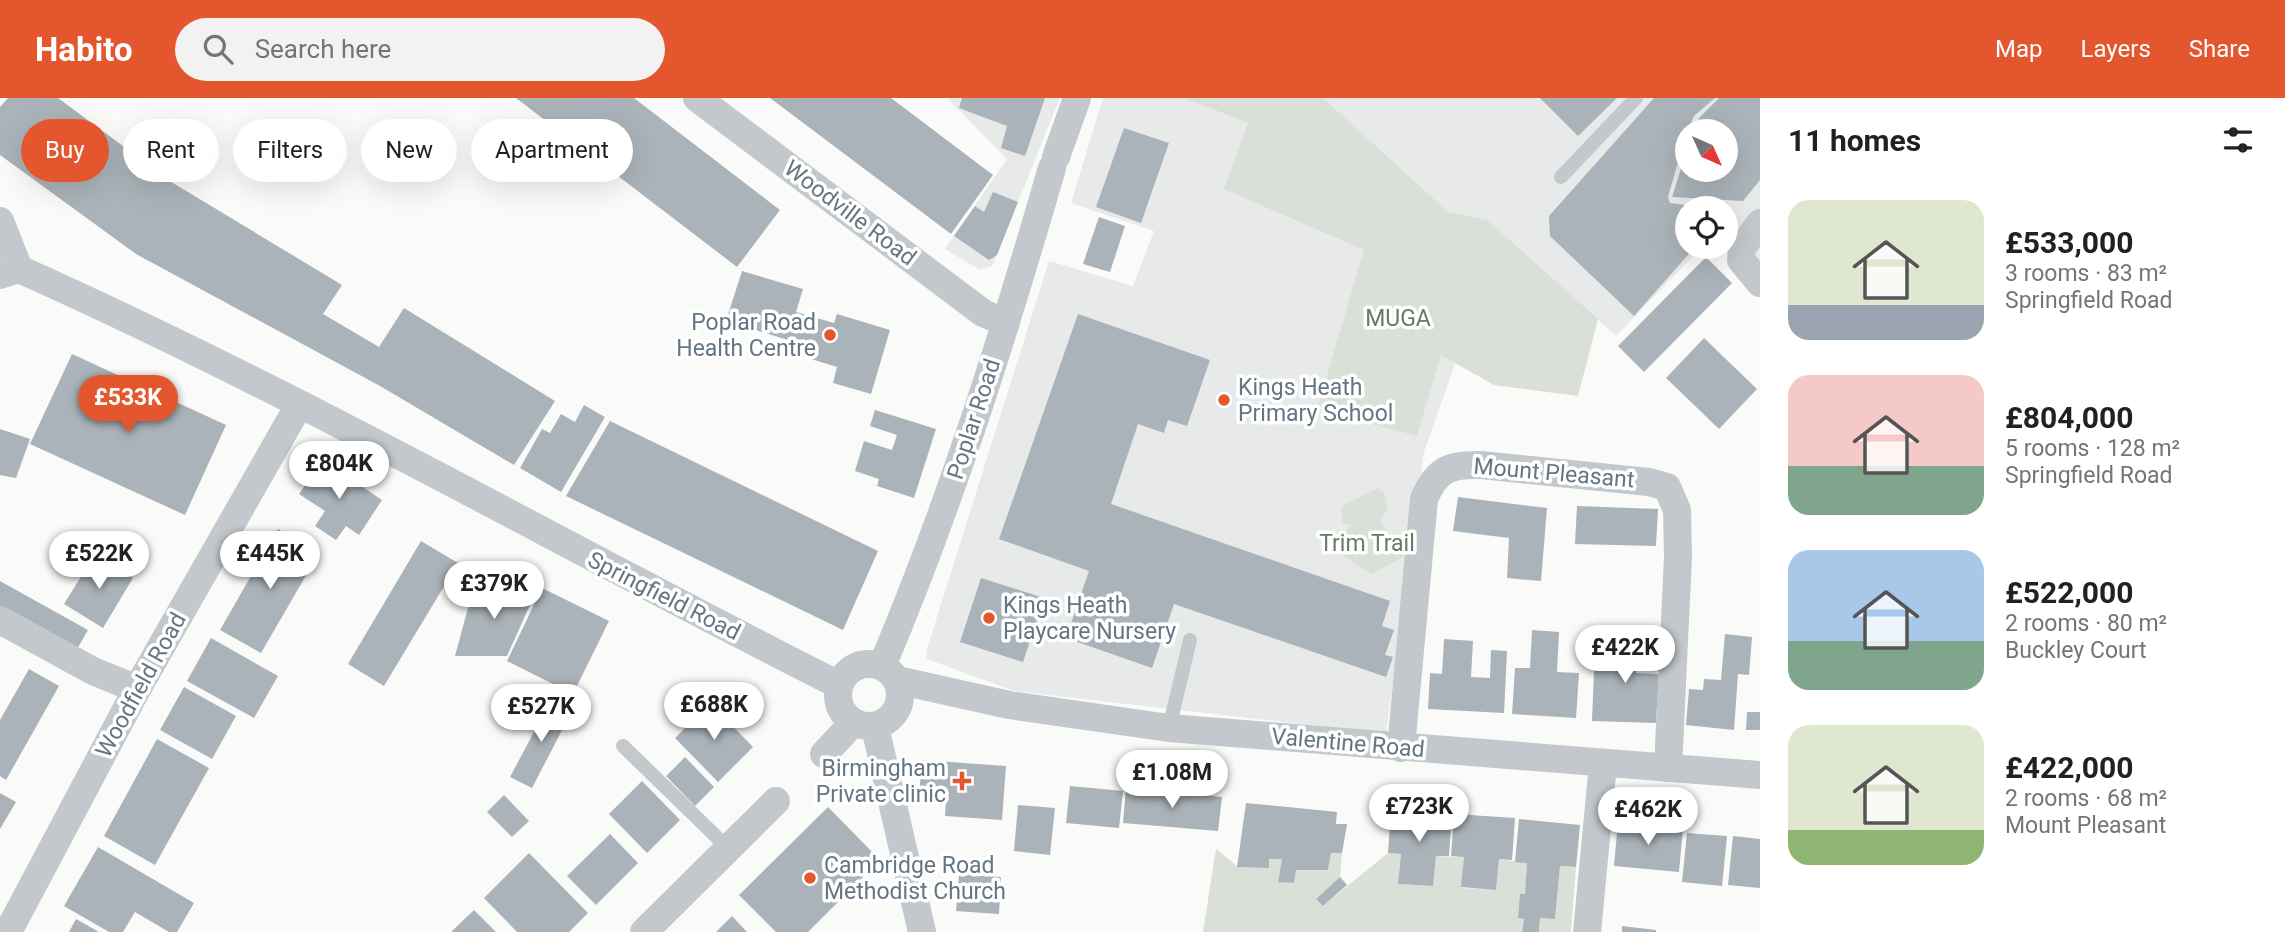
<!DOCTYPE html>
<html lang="en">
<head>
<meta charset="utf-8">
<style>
  :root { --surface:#fff; --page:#f2f2f2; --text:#202124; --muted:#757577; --accent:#e4572e }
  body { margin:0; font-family:Roboto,sans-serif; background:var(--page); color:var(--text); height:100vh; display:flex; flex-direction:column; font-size:26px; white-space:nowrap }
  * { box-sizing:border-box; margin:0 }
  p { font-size:23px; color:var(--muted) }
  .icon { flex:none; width:38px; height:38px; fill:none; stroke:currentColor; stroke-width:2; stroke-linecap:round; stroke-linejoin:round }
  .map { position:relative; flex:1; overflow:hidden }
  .details { display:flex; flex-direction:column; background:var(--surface); width:525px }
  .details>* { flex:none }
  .hud { position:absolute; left:21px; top:21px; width:665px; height:63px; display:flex; gap:14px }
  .needle { width:46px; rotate:135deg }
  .fabs { position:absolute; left:1675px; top:21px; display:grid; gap:14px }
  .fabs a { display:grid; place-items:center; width:63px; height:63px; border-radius:50%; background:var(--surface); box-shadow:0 7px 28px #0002; font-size:35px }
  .price { position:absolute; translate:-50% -60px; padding:0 16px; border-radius:24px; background:#fff; color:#222; font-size:23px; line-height:46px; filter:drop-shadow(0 2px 4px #0008) }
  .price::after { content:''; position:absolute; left:50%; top:42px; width:21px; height:16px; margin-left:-10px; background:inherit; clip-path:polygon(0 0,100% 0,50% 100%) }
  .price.on { background:var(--accent); color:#fff }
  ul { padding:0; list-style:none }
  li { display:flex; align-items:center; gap:21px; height:175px; padding:0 28px }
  li span { display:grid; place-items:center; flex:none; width:196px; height:140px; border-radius:21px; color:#555 }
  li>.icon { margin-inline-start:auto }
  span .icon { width:84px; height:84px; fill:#fffc; stroke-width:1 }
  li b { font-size:30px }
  h2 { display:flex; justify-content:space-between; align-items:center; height:84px; padding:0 28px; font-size:30px }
  .pill { padding:0 24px; border-radius:32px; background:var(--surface); box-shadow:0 7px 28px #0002; font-size:24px; line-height:63px }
  .pill.on { background:var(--accent); color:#fff }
  header { display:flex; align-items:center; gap:42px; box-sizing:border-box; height:98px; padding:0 35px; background:var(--accent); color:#fff }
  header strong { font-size:33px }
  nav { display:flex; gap:38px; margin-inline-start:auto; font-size:24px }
  .search { width:490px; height:63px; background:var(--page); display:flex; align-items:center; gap:18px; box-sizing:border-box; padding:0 24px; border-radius:38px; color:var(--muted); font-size:26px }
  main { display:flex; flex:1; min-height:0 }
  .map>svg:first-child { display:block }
  .built { fill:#e8e9e9; fill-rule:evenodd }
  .green { fill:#dadfd7 }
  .building { fill:#aab3b9 }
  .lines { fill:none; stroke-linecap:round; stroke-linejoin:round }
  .lane { stroke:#c3c8cc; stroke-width:14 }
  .street { stroke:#c3c8cc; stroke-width:28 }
  .poi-dot { fill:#e4572e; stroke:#fff; stroke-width:2.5 }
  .labels { text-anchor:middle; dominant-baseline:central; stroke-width:7; stroke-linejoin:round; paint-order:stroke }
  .street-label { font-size:23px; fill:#657683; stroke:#fff }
  .park-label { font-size:23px; fill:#687a64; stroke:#fff }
  .poi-label { font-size:23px; fill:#657683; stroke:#fff; text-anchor:start }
</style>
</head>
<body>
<header>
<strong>Habito</strong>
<div class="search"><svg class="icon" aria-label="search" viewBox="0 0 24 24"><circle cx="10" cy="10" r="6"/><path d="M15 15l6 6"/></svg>Search here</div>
<nav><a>Map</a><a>Layers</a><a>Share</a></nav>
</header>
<main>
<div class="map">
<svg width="1760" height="834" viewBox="0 0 1760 834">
  <rect width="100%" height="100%" fill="#fafaf8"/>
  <path class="built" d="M947,0h113l-68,168 -12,4 -35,-21 62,-90z
    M1103,0h657v163l-34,-27v-26h-39v39h15l-86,89 -115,-103 -77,219 -38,282 -372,-43 -87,-32 -1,-7 123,-391 84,25 21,-55 -83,-28zM1687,33h39v39h-39z"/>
  <path class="green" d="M1185,0h138l125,114 39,8 111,99 -20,77 -84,-11 -53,-30 -24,81 -100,-27 47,-159 -140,-61 24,-66z
    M1378,390l7,6 3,14 -8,12 23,37 -32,17 -42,-27 23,-22 -9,-1 -2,-13 3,-6z
    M1216,751l22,18 30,1 1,-9h13l-4,22 16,2 2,-13h32l3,-17h11l-2,24 -24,22 7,7 65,-53 13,1 -3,30 35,2 3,-30 28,1 -2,31 34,2 3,-31 28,4 -2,31h-5l-2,24 6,1 -2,13h-319z
    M1560,768l16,1 -5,65h-32l1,-14 15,1z"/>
  <path class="building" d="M8,0h50l115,85 169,102 -19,29 56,33 25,-39 151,93 -41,64 -134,-79 -244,-132 -136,-99v-48z
    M516,0h118l146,112 -43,57z
    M770,0h121l102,77 -42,59z
    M962,0h83l-20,58 -24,-8 6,-22 -48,-18z
    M1540,0h77l-39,38z
    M1654,0h61l-21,18 -7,15 -19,66 2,6 39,5h-22v39h8l-61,69 -84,-80 -1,-20z
    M1719,0h41v82l-17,21 -71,-4 14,-44 1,17h39v-39h-33l7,-14z
    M1124,30l45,15 -28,80 -45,-16z
    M993,94l25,10 -21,53 -8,5 -35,-24 21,-30 9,6z
    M1099,119l26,9 -15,46 -27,-8z
    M1706,159l26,26 -88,89 -26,-26z
    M742,173l61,18 -7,23 38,11 3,-9 53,16 -19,64 -38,-11 4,-16 -52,-16 3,-11 -62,-19z
    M1078,216l132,46 -23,66 -19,-6 -4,13 -26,-9 -27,80 279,97 -8,25 12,4 -9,25 8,2 -7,20 -212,-73 -22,64 -86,-30 23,-67 -90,-32z
    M1704,240l53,51 -38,40 -53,-51z
    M72,256l154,71 -41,90 -155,-71z
    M584,307l21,12 -44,75 -41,-24 22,-39 8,4 11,-19 14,8z
    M875,312l61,19 -22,69 -37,-12 2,-7 -24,-8 9,-30 28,9 5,-15 -27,-9z
    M610,323l268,130 -35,79 -277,-134z
    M0,331l30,10 -14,39 -16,-3z
    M322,362l60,40 -23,35 -13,-9 -10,14 -21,-14 10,-15 -26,-17z
    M1458,399l89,11 -6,73 -34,-3 2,-40 -56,-7z
    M1577,408l81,3 -2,37 -81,-2z
    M278,431l41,24 -58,100 -41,-23z
    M421,443l37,22 -74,123 -36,-22z
    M95,456l38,24 -30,50 -39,-24z
    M981,480l63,20 -21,64 -63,-20z
    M503,481l32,15 -28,62h-52l13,-48z
    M0,483l88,49 -11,19 -77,-43z
    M542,490l67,33 -36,73 -66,-33z
    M1613,530l25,1 -2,44 23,1 -3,49 -64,-2 2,-51 17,1z
    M1532,532l27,2 -2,40 22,1 -3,45 -64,-4 3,-46h15z
    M1725,536l27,3 -3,38 -11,-1 -4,56 -48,-5 3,-36 14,1 1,-11 17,1z
    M211,540l67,38 -24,42 -67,-37z
    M1444,541l29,2 -2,36 19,1 1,-28 16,1 -3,62 -76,-4 2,-36 12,1z
    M29,571l30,17 -53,94 -6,-4v-56z
    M184,589l52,29 -24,43 -52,-29z
    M551,602l21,11 -40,77 -22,-11z
    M710,605l43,44 -35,35 -43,-44z
    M1747,614h13v18h-14z
    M157,641l52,29 -54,97 -51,-29z
    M685,659l29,30 -19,19 -29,-30z
    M922,662l84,6 -4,54 -57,-4 1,-17 -27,-2z
    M642,683l38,39 -33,33 -38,-39z
    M1070,688l53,5 -4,37 -53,-5z
    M1126,690l96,9 -4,34 -95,-8z
    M0,695l16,9 -16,27z
    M504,697l25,26 -17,16 -25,-25z
    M1246,705l91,9 -1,12h11l-5,29h-11l-3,17h-32l-2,13 -16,-1 4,-23h-13v9l-32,-1z
    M1018,707l37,3 -5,47 -36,-4z
    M828,709l52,53 -72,72h-32l-37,-37z
    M1391,712l61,5 -3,41h-13l-3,30 -35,-2 3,-30 -13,-1z
    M1454,716l61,4 -3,42 -13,-1 -3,31 -35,-3 3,-30 -13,-1z
    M1519,721l61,6 -4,42 -16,-1 -5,53 -15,-1 -1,14h-17l2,-13 -6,-1 2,-24h5l2,-31 -12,-1z
    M1618,724l65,6 -4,44 -65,-6z
    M1687,735l40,3 -5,50 -40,-4z
    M610,736l28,29 -42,42 -29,-29z
    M1733,738l27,3v49l-32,-3z
    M98,749l96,56 -17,29h-8l-34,-20 -12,20h-14l-45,-26z
    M529,755l59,60 -19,19h-52l-33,-34z
    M959,776l42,3 -2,37 -43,-3z
    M1340,779l7,8 -24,21 -7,-7z
    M474,812l22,22h-45z
    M732,818l15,16h-31z
    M76,821l23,13h-30z
    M1622,828l34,4v2h-34z"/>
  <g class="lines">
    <path class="lane" d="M1561,79l75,-79
      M1169,630l21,-88
      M623,648l105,102"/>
    <path class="street" d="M697,0l286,215 23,10
      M1056,59l21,-59
      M0,123l19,48
      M1760,125l-18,25 -1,12 19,23
      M0,177l19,-6c280,125 546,278 820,416
      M0,522l93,51 44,18
      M838 597a31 31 0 1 1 62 0a31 31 0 1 1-62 0Z
      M882,568c69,-163 121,-329 170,-498
      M897,582l112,25 160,23 591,47
      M875,629l47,205
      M1401,650l23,-249c13,-31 27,-35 57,-34l168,17 18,5 10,23 1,47 -10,211
      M824,656l29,-31
      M8,834l129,-243 162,-284
      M644,834l132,-131
      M1587,834l16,-168"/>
  </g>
  <g class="poi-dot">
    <circle cx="830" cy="237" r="7"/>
    <circle cx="1224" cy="302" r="7"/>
    <circle cx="989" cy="520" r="7"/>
    <path d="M958.5 672.5h7v7h7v7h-7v7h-7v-7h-7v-7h7z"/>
    <circle cx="810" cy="780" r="7"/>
  </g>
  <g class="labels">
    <g class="street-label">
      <text transform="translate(850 115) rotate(37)">Woodville Road</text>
      <text transform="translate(974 321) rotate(-72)">Poplar Road</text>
      <text transform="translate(1554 375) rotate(5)">Mount Pleasant</text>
      <text transform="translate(664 498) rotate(27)">Springfield Road</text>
      <text transform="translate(141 587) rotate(-61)">Woodfield Road</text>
      <text transform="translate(1348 645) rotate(5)">Valentine Road</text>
    </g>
    <g class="park-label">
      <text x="1398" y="220">MUGA</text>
      <text x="1367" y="445">Trim Trail</text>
    </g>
    <g class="poi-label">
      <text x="816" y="224" text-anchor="end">Poplar Road<tspan x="816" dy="26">Health Centre</tspan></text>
      <text x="1238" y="289">Kings Heath<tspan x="1238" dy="26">Primary School</tspan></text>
      <text x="1003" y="507">Kings Heath<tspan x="1003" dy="26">Playcare Nursery</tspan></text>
      <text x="946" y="670" text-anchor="end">Birmingham<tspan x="946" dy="26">Private clinic</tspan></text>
      <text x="824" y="767">Cambridge Road<tspan x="824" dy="26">Methodist Church</tspan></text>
    </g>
  </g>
</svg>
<div class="fabs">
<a><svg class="needle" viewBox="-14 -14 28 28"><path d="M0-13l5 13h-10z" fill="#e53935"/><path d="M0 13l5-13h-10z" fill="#757577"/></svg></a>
<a><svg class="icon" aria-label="locate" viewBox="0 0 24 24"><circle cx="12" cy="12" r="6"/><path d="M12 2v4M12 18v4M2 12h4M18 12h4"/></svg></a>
</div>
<b class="price on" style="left:128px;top:337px">£533K</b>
<b class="price" style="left:339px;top:403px">£804K</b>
<b class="price" style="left:99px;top:493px">£522K</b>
<b class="price" style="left:270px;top:493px">£445K</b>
<b class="price" style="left:494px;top:523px">£379K</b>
<b class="price" style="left:1625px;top:587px">£422K</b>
<b class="price" style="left:714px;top:644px">£688K</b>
<b class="price" style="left:541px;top:646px">£527K</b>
<b class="price" style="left:1172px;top:712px">£1.08M</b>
<b class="price" style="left:1419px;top:746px">£723K</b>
<b class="price" style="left:1648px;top:749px">£462K</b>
<div class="hud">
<a class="pill on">Buy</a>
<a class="pill">Rent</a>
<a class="pill">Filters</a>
<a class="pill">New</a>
<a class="pill">Apartment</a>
</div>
</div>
<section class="details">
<h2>11 homes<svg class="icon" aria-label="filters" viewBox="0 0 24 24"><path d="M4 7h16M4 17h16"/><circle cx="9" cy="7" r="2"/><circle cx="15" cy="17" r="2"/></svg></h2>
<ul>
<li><span style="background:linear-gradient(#dfe7d0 75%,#9aa5b1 0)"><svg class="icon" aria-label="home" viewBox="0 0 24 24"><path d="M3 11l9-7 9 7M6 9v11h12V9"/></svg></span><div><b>£533,000</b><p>3 rooms · 83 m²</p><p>Springfield Road</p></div></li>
<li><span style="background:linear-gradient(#f6c9c9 65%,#7fa58c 0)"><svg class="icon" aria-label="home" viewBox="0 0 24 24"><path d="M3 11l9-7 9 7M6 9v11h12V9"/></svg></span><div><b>£804,000</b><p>5 rooms · 128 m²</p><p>Springfield Road</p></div></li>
<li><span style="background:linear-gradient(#a9c7e8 65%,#7fa58c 0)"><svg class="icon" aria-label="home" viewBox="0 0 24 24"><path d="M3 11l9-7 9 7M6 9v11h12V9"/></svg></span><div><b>£522,000</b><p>2 rooms · 80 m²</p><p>Buckley Court</p></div></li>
<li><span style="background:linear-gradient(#dfe7d0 75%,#8fb573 0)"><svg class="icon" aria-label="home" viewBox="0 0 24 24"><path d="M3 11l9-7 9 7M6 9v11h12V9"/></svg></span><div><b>£422,000</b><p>2 rooms · 68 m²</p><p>Mount Pleasant</p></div></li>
</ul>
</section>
</main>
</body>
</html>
